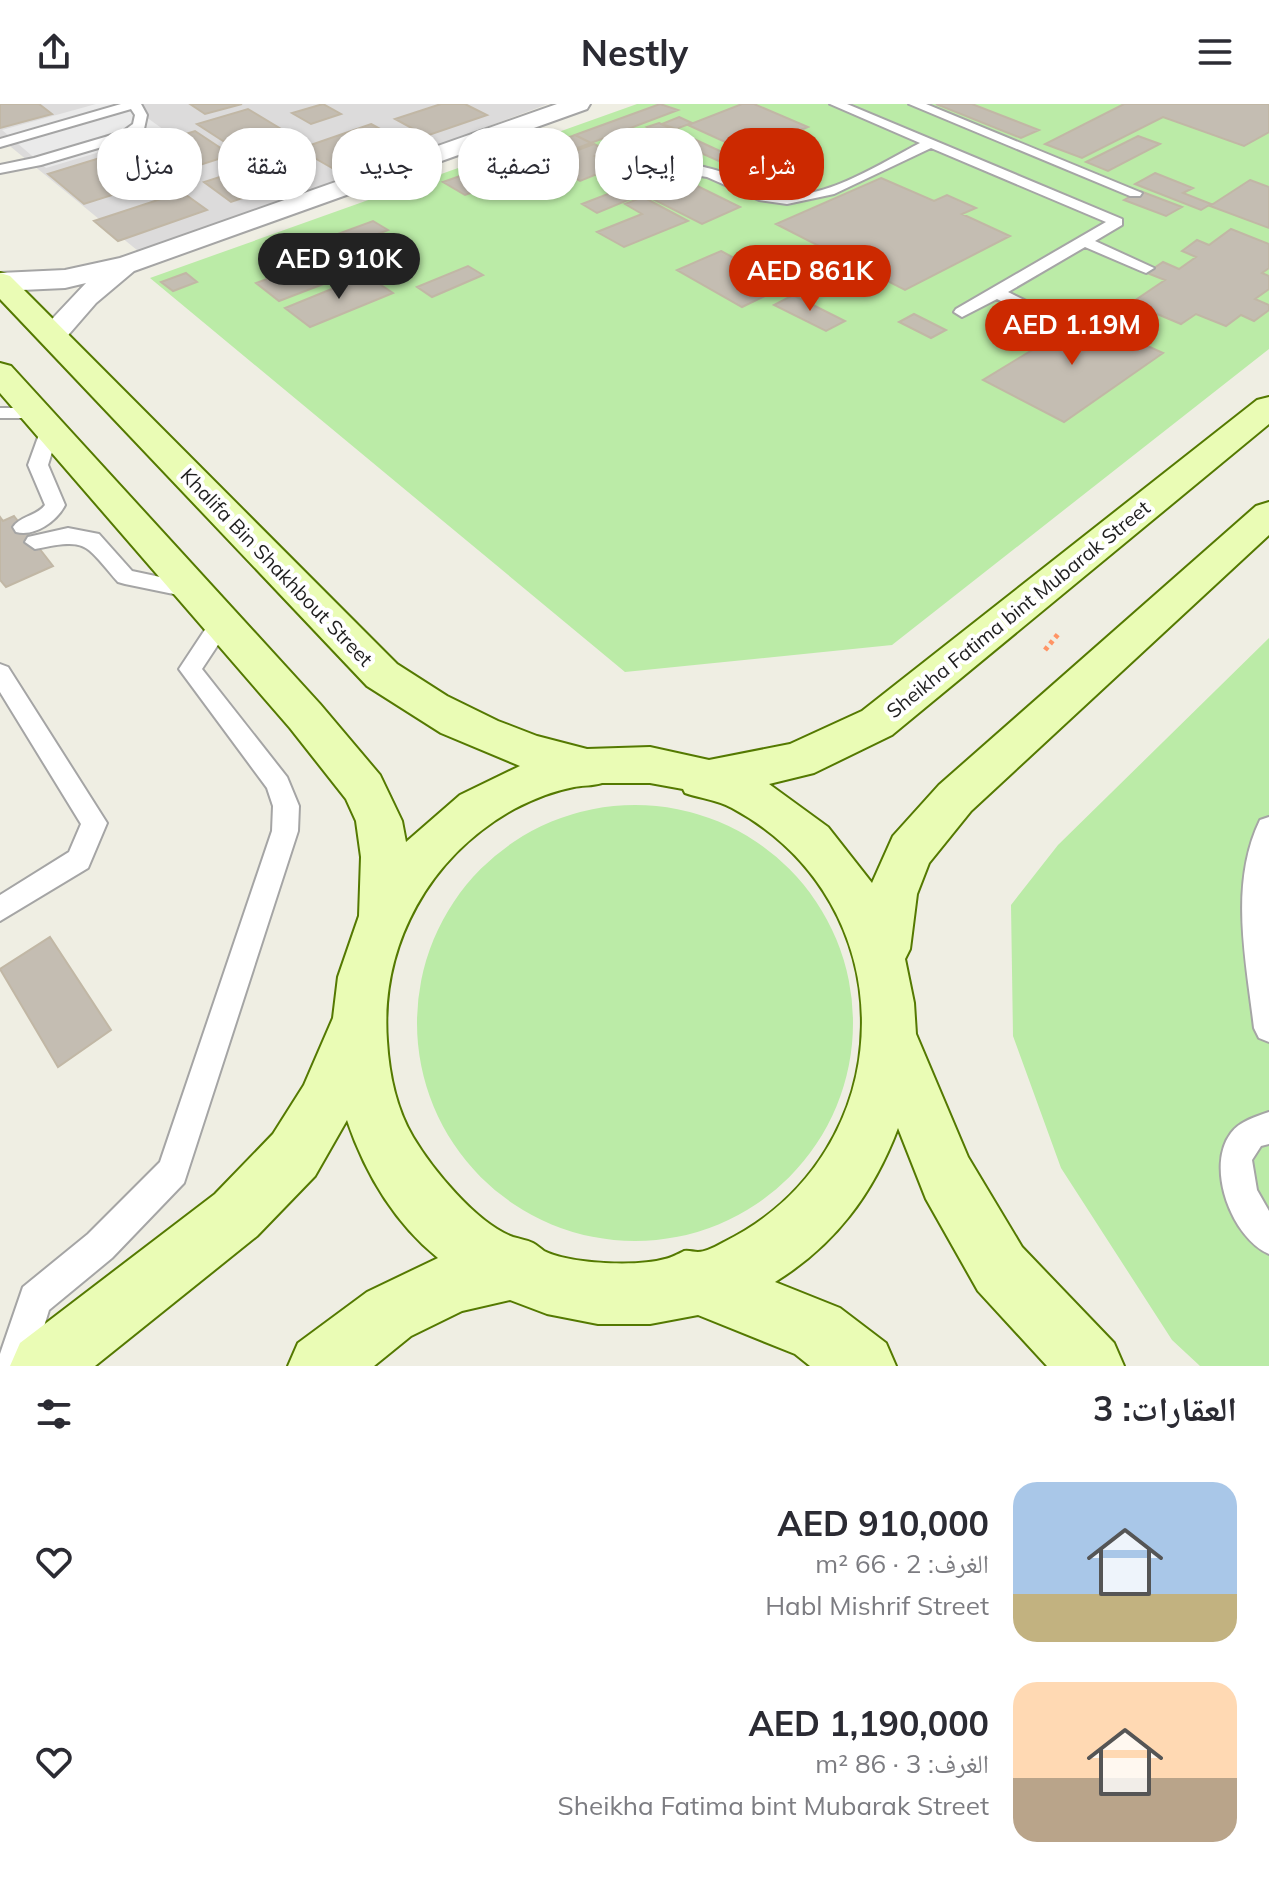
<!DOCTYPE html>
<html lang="ar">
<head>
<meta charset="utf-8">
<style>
  :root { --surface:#fff; --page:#f2f2f3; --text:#2b2b33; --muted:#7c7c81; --accent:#cc2900 }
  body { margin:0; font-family:Mulish,"Noto Naskh Arabic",sans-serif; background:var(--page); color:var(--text); direction:rtl; height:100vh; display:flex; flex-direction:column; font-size:30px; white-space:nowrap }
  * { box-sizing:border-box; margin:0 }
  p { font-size:26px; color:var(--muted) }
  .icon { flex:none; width:44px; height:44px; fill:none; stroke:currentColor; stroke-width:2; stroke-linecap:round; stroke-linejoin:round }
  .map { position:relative; height:1262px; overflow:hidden; direction:ltr }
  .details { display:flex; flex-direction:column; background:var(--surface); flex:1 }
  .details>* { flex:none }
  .top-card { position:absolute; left:24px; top:24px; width:800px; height:72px; direction:rtl; display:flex; gap:16px }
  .price { position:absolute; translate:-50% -68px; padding:0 18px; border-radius:28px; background:var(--accent); color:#fff; font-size:26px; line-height:52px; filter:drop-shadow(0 2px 4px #0008) }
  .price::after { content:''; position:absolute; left:50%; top:48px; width:24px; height:18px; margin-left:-12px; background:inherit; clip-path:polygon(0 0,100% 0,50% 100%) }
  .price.on { background:#222; color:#fff }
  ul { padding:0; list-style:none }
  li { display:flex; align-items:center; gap:24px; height:200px; padding:0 32px }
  li span { display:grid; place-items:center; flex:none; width:224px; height:160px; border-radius:24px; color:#555 }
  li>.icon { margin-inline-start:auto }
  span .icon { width:96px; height:96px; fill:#fffc; stroke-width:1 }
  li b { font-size:34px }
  h2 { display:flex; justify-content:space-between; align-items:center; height:96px; padding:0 32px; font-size:34px }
  .pill { padding:0 28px; border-radius:32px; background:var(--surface); box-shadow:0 2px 6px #0004; font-size:28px; line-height:72px }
  .pill.on { background:var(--accent); color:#fff }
  header { display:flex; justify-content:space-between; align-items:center; height:104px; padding:0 32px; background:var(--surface); font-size:36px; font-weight:700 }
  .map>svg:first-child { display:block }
  .residential { fill:#dcdbdb }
  .grass { fill:#bbeba7 }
  .parking { fill:#eaeaea }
  .building { fill:#c4bdb2; stroke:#c1b7a5; stroke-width:2 }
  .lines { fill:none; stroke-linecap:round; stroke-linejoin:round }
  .service-casing { stroke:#a5a5a5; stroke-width:4 }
  .minor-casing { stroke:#a5a5a5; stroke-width:4 }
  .secondary-casing { stroke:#547901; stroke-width:4 }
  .path { stroke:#ff9465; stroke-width:5; stroke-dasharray:4 4; stroke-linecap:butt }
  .service { fill:#fff; fill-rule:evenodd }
  .minor { fill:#fff; fill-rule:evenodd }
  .secondary { fill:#eafcb5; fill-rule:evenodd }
  .labels { text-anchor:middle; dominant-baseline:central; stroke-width:8; stroke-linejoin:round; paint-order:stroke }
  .street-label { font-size:20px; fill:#1e1e1e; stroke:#fff }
</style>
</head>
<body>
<header><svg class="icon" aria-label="menu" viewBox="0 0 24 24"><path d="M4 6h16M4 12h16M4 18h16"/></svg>Nestly<svg class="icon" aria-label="share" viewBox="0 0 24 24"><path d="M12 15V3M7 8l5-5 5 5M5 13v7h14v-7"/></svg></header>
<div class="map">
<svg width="1269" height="1262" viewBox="0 0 1269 1262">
  <rect width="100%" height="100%" fill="#efeee3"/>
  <path class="residential" d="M0,0h548l-405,151 -143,-117z"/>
  <path class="grass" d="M637,0h632v245l-377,296 -267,27 -475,-394z
    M1269,534v728h-69l-28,-26 -111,-172 -48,-132 -2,-131 47,-60z
    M417 919a218 218 0 1 1 436 0a218 218 0 1 1-436 0Z"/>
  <path class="parking" d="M96,0h32l39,28 -121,36 -44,-38z"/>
  <path class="building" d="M0,0h39l13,10 -52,14z
    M190,0h52l-37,10z
    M323,0l18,10 -30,10 -19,-11z
    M441,0h24l22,11 -61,21 -31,-17z
    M660,0l18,6 -87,33 -16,-8z
    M742,0h12l54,23 -19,8 10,4 -17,7 -10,-4 -25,10 -59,-27z
    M936,0h36l67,26 -18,8z
    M1124,0h145v28l-25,14 -81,-29 -81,41 -37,-14z
    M248,5l43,26 -51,17 -43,-28z
    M679,13l13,6 -16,6 -14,-5z
    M659,19l37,17 -13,5 -36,-18z
    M371,20l33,18 -72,26 -33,-19z
    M195,27l36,24 -81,26 -35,-25z
    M575,31l16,8 -27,10 -16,-8z
    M1138,32l22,8 -52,27 -22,-9z
    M696,36l37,17 -12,5 -38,-17z
    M594,40l14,7 -13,5 22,10 -37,15 -35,-19z
    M548,41l16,8 -68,25 -15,-9z
    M106,52l38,29 -60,19 -36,-30z
    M285,52l28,18 -82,28 -27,-20z
    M474,67l23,13 -32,11 -22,-13z
    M1155,69l38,15 -10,5 28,11 -10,6 -66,-26z
    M673,70l67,33 -38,17 -67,-34z
    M881,74l53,23 13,-6 29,13 -14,6 48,22 -105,54 -129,-66z
    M1250,76l19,7v41l-59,-22z
    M618,86l15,8 -36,15 -15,-9z
    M1140,87l42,16 -16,9 -42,-16z
    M182,88l25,18 -89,31 -24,-20z
    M643,93l45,24 -64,26 -27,-15 45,-18 -17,-10z
    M373,117l15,9 -38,15 -15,-10z
    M1231,125l38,15v24l-7,5 7,3v13l-14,10 14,6v5l-15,11 -13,-6 -15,11 -30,-12 -15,10 -50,-21 34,-23 -18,-7 16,-11 16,7 17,-12 -14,-6 15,-11 12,5z
    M721,147l65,35 -44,21 -65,-37z
    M336,149l24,17 -81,31 -23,-18z
    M468,162l15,9 -51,22 -15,-10z
    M186,169l11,9 -24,9 -12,-9z
    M366,171l27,18 -83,34 -25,-19z
    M793,191l52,26 -19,10 -52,-26z
    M914,210l32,16 -15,8 -32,-16z
    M1083,213l80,36 -99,69 -81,-42 54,-33 -17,-8 21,-13 16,7z
    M14,412l39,50 -47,21 -6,-7v-63l3,4z
    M50,833l61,93 -53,37 -58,-98z"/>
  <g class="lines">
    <g class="service-casing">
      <path id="service" d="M121,0h20l6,11 -3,14 -12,9 -91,27 -41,8v-8l34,-7 88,-26 11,-8 2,-9 -4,-6 -131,38v-8z
        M830,0h17l275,115v6l-27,16 59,27 -8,5 -5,-2 -56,-24 -77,45 57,28 2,3 -2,3h-12l-56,-27 -35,18 -8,-5 2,-3 150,-87 -175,-74 -97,46 -47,10 -28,-4 -52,-23 -50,-8 -7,-4c14,-10 66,4 83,11 13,6 25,15 39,18 50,9 105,-29 148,-51z
        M909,0h17l216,89 -2,3h-10z
        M0,304h35l9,5 -9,5h-35z
        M50,319l9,6 -11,36 17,40c-8,16 -30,32 -49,27l-3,-5c7,-11 24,-11 32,-22l-17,-40 13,-36z
        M68,424l31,6 33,37 61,13 8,2 3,5 -3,5 -8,2 -68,-14 -7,-2c-34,-39 -30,-44 -83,-33l-10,-7 3,-5z
        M222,510l8,2 3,6 -31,47 85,108 12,29 -1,25 -114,352 -72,75 -63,52 -17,56h-32v-12l23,-67 65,-53 72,-72 112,-331 1,-25 -6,-18 -88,-119 35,-53z
        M0,560l8,3 99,156 -19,45 -88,53v-26l69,-43 12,-28 -81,-132z
        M1269,713v225l-10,-4 -5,-10c-8,-68 -25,-144 6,-208z
        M1269,1008v32l-8,2 -9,14 5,30 12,21v43c-37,-16 -64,-87 -38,-121 9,-12 24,-16 38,-21z"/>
    </g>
    <g class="minor-casing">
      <path id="minor" d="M557,0h33l-3,5 -453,162 -38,32 -33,38 -11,3 -11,-3 -4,-6 49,-52 -21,5 -65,3v-18l65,-3 55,-12z"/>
    </g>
    <g class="secondary-casing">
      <path id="secondary" d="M0,169l10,3 387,388 50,32 51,25 39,15 50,13 63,-2 59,13 81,-16 72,-33 395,-311 12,-3v27l-377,311 -78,38 -45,11 59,43 44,56 21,-47 46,-51 317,-279 13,-4v33l-298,276 -42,52 -12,31 -7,55 -5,10 9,44 2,31 52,123 54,90 92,96 10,23h-77l-69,-75 -52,-92 -28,-71c-25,66 -63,117 -123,154l65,26 46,35 10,23h-86l-15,-12 -97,-39 -48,9h-52l-51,-10 -37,-14 -48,11 -51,25 -37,30h-86l10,-23 69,-51 71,-34c-44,-36 -73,-85 -91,-138l-32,56 -58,60 -162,130h-85l10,-23 195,-149 58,-60 31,-49 29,-67 5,-41 21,-61 2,-59 -5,-36 -10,-22 -56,-71 -290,-335v-30l11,3 309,338 60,71 22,46 4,21 54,-47 60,-29 -79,-33 -74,-47 -367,-387zM602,679h48l33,6 2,4c17,6 30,6 47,15 177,95 172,345 -8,434 -7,4 -19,10 -26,10 -5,0 -9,-2 -14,-1 -6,3 -13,7 -19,8 -28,8 -95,5 -121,-8 -4,-3 -7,-6 -11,-8 -6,-3 -13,-4 -20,-6 -36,-13 -81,-68 -100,-100 -17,-29 -24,-63 -26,-96 -7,-97 43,-185 127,-232 19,-10 39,-18 60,-22 10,-2 19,-1 28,-4z"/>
    </g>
    <path class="path" d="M1045,546l14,-17"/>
    <use href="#service" class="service"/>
    <use href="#minor" class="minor"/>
    <use href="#secondary" class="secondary"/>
  </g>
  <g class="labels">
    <g class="street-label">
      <text transform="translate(277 463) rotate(46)">Khalifa Bin Shakhbout Street</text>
      <text transform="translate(1018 505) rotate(-39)">Sheikha Fatima bint Mubarak Street</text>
    </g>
  </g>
</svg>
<b class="price on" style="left:339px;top:197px">AED 910K</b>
<b class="price" style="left:810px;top:209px">AED 861K</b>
<b class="price" style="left:1072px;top:263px">AED 1.19M</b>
<div class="top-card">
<a class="pill on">شراء</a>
<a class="pill">إيجار</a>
<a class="pill">تصفية</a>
<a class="pill">جديد</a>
<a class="pill">شقة</a>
<a class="pill">منزل</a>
</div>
</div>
<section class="details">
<h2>العقارات: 3<svg class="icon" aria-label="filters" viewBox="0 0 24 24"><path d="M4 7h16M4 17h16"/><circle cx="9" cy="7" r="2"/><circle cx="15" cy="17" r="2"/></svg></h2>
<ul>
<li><span style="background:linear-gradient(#a9c7e8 70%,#c2b280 0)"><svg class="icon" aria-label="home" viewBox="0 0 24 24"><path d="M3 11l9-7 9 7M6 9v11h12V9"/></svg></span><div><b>AED 910,000</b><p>الغرف: 2 · 66 m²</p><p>Habl Mishrif Street</p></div><svg class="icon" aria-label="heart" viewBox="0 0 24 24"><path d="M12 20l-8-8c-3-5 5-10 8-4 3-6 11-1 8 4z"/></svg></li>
<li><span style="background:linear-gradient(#ffd9b3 60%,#b9a48a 0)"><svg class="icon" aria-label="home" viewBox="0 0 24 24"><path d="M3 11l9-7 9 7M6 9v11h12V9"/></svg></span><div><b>AED 1,190,000</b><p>الغرف: 3 · 86 m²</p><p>Sheikha Fatima bint Mubarak Street</p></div><svg class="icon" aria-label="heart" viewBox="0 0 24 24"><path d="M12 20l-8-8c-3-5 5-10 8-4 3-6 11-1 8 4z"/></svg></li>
</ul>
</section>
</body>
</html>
